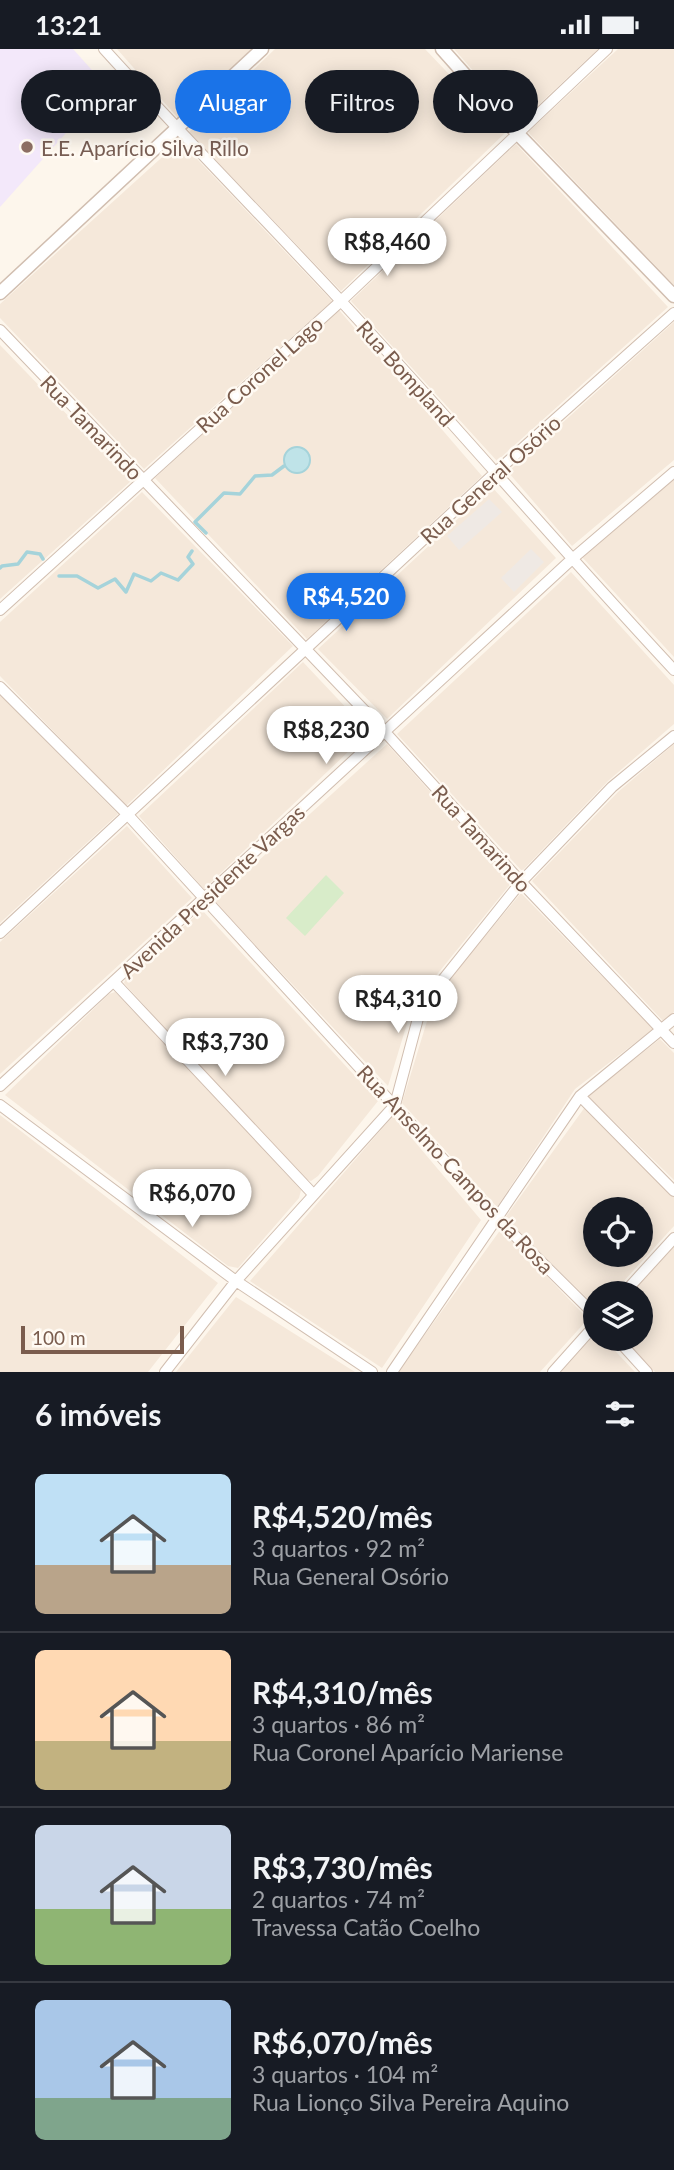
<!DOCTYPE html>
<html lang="pt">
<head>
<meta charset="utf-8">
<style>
  :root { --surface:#171b24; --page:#20242c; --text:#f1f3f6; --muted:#9ea1a6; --line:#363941; --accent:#1a73e8 }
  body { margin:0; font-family:Lato,sans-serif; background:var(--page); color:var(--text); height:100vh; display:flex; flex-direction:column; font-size:26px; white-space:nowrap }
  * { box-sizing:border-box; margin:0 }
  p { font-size:23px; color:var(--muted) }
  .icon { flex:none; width:38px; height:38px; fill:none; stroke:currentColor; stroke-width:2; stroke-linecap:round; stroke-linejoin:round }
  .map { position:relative; height:1323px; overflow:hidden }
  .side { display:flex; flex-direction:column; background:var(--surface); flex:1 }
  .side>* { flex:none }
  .top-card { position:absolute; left:21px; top:21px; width:634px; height:63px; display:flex; gap:14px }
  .buttons { position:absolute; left:583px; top:1148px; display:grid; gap:14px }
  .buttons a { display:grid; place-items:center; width:70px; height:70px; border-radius:50%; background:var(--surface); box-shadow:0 4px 18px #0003; font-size:35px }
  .scale { position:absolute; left:21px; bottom:18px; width:163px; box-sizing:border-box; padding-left:7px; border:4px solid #7a5c4d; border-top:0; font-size:19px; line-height:24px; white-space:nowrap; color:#7a5c4d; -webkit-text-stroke:5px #fffaf3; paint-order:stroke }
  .price { position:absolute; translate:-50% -60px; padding:0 16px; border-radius:24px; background:#fff; color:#222; font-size:23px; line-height:46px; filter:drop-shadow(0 2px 4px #0008) }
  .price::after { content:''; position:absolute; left:50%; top:42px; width:21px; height:16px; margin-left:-10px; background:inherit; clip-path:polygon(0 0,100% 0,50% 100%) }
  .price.current { background:var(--accent); color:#fff }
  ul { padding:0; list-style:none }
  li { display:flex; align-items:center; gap:21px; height:175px; padding:0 35px }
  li+li { border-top:2px solid var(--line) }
  li span { display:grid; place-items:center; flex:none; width:196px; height:140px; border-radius:10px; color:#555 }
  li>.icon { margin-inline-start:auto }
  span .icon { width:84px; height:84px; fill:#fffc; stroke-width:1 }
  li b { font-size:30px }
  h2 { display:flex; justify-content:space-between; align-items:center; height:84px; padding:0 35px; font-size:30px }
  .tag { padding:0 24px; border-radius:32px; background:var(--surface); box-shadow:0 4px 18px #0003; font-size:24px; line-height:63px }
  .tag.current { background:var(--accent); color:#fff }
  .status { display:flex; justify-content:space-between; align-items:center; height:49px; padding:0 35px; background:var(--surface); direction:ltr }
  .status svg { height:19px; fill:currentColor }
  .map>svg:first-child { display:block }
  .residential { fill:#f5e8da; fill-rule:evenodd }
  .industrial { fill:#efe9e4 }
  .education { fill:#f3e8fa }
  .green { fill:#d8ecc9 }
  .water { fill:#bfe3e8; stroke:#a5d3da; stroke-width:2 }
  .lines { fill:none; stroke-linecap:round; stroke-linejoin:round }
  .stream { stroke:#a5d3da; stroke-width:3.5 }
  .minor-casing { stroke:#d1beb0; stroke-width:12 }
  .tertiary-casing { stroke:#d1beb0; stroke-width:15 }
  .minor { stroke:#fff; stroke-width:10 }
  .tertiary { stroke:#fff; stroke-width:12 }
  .education-dot { fill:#8d6e63; stroke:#fffaf3; stroke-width:2.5 }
  .labels { text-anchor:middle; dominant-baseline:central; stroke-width:5; stroke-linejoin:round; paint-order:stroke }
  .education-label { font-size:21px; fill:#785e54; stroke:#fffaf3; text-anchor:start }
  .street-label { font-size:21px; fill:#7a5c4d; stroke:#fffaf3 }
</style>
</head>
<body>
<div class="status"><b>13:21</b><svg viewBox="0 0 49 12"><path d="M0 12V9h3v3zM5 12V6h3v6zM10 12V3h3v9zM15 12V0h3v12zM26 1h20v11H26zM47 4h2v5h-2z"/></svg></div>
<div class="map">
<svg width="674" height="1323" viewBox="0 0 674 1323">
  <rect width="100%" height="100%" fill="#fdf6ec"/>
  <path class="residential" d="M117,0h134l-73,69z
    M275,0h150l80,84 -164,158 -152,-159z
    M454,0h144l-79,74z
    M618,0h56v236l-146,-153z
    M180,92l152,160 -188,168 -144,-151v-14z
    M516,95l152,163 -171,154 -146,-160z
    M339,261l143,166 -175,163 -152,-161z
    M674,273v138l-102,86 -64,-74z
    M0,296l131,136 -131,118z
    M674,431v177l-92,-100z
    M492,438l64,71 -169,161 -69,-70z
    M142,443l151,154 -167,160 -126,-130v-54z
    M571,523l103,113v39l-66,57 -86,90 -125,-137z
    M303,613l66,70 -165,157 -65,-73z
    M0,646l118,119 -118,109z
    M387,695l125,138 -99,122 -25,82 -174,-185z
    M674,695v268l-11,9 -131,-140 86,-89z
    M127,777l65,72 -192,176v-132z
    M521,844l132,136 -78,60 -78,118 -95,-104 29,-95 27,-39z
    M202,861l176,191 -60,75 -7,5 -9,-3 -178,-195 2,-5z
    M115,943l186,198 -2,8 -61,70 -10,-2 -223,-171 104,-101z
    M660,990l14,14v127l-86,-84z
    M585,1058l89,90v29l-61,67h-18v13l-90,-88zM595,1160h45v46h-45z
    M0,1066l218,168 -70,89h-148z
    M393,1067l88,104 -99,148 -132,-87z
    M501,1180l87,90 -48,53h-142z
    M674,1196v127h-19l-31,-33h16v-46h-10z
    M236,1248l119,75h-179z
    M595,1285v5h9l31,33h-74z"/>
  <path class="industrial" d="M489,450l13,13 -43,38 -12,-14z
    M531,500l13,13 -30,30 -13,-14z"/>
  <path class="education" d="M0,0h73l34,38 -107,120z"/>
  <path class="green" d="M326,826l18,18 -39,43 -19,-18z"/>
  <path class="water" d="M284 411a13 13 0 1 1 26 0a13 13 0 1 1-26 0Z"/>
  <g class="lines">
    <path class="stream" d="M206,484l-11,-11 29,-29 16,1 15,-18 17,-1 12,-9
      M0,519l2,-2 16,-2 9,-12 13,2 3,5
      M59,527h18l21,12 17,-9 11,13 8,-18 17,7 10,-8 17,7 15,-16 -5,-7 4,-6"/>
    <g class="minor-casing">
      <path id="minor" d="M104,0c77,85 158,167 236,251 113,122 221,249 334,370
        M0,281l385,402 136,150 153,161
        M0,561l341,-309 266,-252
        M0,638l128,128 370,404 97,96
        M0,884l495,-460 179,-160
        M114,933l199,212
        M0,1037l571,-526 103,-88
        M580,1047l94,95
        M0,1056l236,176 136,91
        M624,1244l50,-55
        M617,1290l30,33
        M165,1323l71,-91 159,-176 26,-98 100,-125 91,-95 62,-51
        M392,1323l188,-276 94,-77
        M553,1323l42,-47"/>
    </g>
    <g class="tertiary-casing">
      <path id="tertiary" d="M442,0l75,84 157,163
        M0,244l262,-244"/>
    </g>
    <use href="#minor" class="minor"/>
    <use href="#tertiary" class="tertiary"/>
  </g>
  <circle class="education-dot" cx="27" cy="98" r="7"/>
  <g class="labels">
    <g class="education-label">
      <text x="41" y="98">E.E. Aparício Silva Rillo</text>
    </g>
    <g class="street-label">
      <text transform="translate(406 324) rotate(48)">Rua Bompland</text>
      <text transform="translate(259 325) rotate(-42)">Rua Coronel Lago</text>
      <text transform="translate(92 378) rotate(46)">Rua Tamarindo</text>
      <text transform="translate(490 430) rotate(-42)">Rua General Osório</text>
      <text transform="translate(482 789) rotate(48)">Rua Tamarindo</text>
      <text transform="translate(212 842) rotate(-43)">Avenida Presidente Vargas</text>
      <text transform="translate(456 1120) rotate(47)">Rua Anselmo Campos da Rosa</text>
    </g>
  </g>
</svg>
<div class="buttons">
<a><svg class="icon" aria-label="locate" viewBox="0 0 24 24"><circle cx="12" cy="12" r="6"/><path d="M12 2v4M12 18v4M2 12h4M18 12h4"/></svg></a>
<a><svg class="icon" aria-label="layers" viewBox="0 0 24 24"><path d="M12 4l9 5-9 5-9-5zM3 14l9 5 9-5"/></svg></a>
</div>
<div class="scale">100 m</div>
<b class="price" style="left:387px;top:229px">R$8,460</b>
<b class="price current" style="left:346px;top:584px">R$4,520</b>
<b class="price" style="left:326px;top:717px">R$8,230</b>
<b class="price" style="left:398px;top:986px">R$4,310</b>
<b class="price" style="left:225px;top:1029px">R$3,730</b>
<b class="price" style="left:192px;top:1180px">R$6,070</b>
<div class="top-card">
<a class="tag">Comprar</a>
<a class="tag current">Alugar</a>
<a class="tag">Filtros</a>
<a class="tag">Novo</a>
</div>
</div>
<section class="side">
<h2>6 imóveis<svg class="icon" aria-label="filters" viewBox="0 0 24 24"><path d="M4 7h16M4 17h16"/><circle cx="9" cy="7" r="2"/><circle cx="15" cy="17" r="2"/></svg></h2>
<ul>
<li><span style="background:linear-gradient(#bfe0f5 65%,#b9a48a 0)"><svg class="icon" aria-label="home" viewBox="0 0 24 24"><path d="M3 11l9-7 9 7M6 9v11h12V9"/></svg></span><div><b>R$4,520/mês</b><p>3 quartos · 92 m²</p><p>Rua General Osório</p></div></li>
<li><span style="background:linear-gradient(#ffd9b3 65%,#c2b280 0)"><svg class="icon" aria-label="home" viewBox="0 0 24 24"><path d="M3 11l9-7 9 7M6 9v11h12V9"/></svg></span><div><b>R$4,310/mês</b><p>3 quartos · 86 m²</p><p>Rua Coronel Aparício Mariense</p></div></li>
<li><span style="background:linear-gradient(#c9d6e8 60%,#8fb573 0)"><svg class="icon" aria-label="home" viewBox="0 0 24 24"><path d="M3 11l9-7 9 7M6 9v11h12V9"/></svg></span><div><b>R$3,730/mês</b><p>2 quartos · 74 m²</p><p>Travessa Catão Coelho</p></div></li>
<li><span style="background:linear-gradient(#a9c7e8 70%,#7fa58c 0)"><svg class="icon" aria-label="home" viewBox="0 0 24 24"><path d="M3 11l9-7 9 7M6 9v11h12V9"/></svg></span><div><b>R$6,070/mês</b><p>3 quartos · 104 m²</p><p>Rua Lionço Silva Pereira Aquino</p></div></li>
</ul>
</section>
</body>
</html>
